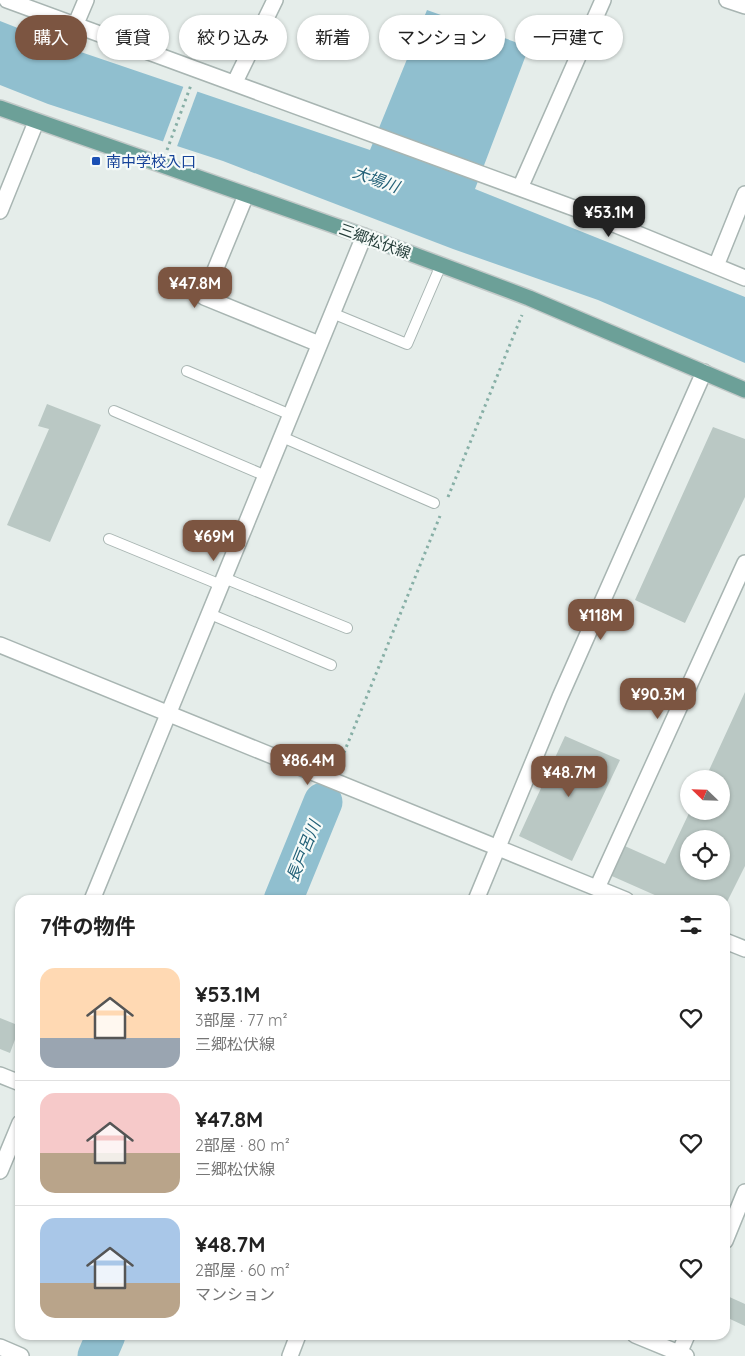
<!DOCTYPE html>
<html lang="ja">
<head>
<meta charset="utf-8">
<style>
  :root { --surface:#fff; --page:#f6f6f6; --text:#222; --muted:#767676; --line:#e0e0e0; --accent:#7c5541 }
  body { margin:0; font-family:Quicksand,"Noto Sans JP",sans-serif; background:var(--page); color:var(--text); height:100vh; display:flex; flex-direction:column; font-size:19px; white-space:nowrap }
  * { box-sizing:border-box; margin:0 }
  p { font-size:16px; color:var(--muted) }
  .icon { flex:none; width:28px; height:28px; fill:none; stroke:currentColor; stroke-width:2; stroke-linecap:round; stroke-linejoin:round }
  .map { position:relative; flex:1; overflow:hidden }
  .details { position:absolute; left:15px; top:895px; width:715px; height:445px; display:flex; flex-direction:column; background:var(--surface); border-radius:15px; box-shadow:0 1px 4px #0004 }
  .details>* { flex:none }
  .guide { position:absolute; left:15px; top:15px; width:715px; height:45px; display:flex; gap:10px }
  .needle { width:32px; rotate:293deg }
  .tools { position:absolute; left:680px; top:770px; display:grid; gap:10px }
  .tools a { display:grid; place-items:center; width:50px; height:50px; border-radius:50%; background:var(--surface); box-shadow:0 1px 4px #0004; font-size:25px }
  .price { position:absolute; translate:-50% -42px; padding:0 11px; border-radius:10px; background:var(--accent); color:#fff; font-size:16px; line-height:32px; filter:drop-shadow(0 1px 2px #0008) }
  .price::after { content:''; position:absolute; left:50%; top:30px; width:15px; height:11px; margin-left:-8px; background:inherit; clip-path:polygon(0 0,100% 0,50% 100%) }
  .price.active { background:#222; color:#fff }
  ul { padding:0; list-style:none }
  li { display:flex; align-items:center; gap:15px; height:125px; padding:0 25px }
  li+li { border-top:1px solid var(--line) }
  li span { display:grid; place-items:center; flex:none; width:140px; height:100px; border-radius:15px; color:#555 }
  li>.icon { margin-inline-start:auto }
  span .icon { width:60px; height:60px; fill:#fffc; stroke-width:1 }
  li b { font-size:21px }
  h2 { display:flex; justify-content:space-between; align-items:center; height:60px; padding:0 25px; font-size:21px }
  .tag { padding:0 18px; border-radius:22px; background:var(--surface); box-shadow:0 1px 4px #0004; font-size:18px; line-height:45px }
  .tag.active { background:var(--accent); color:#fff }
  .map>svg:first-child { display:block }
  .water { fill:#90bfcf }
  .pier { fill:#e5edea }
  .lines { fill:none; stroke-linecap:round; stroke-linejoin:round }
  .river { stroke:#90bfcf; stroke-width:39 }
  .building { fill:#bac8c4; fill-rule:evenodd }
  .service-casing { stroke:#a8b5b2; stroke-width:12 }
  .minor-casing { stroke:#a8b5b2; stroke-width:18 }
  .tertiary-casing { stroke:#a8b5b2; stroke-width:18 }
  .primary-casing { stroke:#c2c9c8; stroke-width:18 }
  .path { stroke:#87afa6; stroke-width:3; stroke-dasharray:2.5 4; stroke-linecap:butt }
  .service { stroke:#fff; stroke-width:10 }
  .minor { stroke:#fff; stroke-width:15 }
  .tertiary { stroke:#fff; stroke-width:15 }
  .primary { stroke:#6ca098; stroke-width:15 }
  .transit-dot { fill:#1a4fb4; stroke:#f5faf8; stroke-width:2 }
  .labels { text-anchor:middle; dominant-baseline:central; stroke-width:4.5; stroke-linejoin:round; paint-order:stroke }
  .transit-label { font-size:15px; fill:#164399; stroke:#f5faf8; text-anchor:start }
  .street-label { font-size:15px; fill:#253e3a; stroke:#f5faf8 }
  .water-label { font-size:16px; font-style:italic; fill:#226077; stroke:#f5faf8 }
</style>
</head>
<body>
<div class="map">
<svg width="745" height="1356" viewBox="0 0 745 1356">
  <rect width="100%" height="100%" fill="#e5edea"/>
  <path class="water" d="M427,10l102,37 -54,142 270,108v66l-147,-63 -145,-51 -230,-88 -175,-57 -48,-19v-64l66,26 304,103z"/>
  <path class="pier" d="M184,85l14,5 -22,59 -14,-5z"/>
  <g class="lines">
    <path class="river" d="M283,900l40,-98
      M97,1356l9,-21"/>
  </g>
  <path class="building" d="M47,404l54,21 -51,117 -43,-17 42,-96 -11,-3z
    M713,427l32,12v58l-60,126 -50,-23z
    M745,692v174l-20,40v-6h-59l-61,-27 13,-30 47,21 25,-53h31v-32h-16zM689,839h32v32h-32z
    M565,736l55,24 -48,101 -53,-25z
    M0,1018l20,8 -10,27 -10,-4z
    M725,1295l20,9v22l-15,-7 -5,11z"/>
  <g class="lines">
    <g class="service-casing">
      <path id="service" d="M332,313l75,31 34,-79
        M187,371l104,44
        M114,411l152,65
        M282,437l152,66
        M109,539l112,46
        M224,578l123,50
        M210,614l121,51"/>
    </g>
    <g class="minor-casing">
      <path id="minor" d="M7,0l575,211 163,67
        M727,0l18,6
        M75,26l11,-26
        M235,82l40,-82
        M520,188l83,-188
        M246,195l-42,102 115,47
        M0,211l36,-89
        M716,266l29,-72
        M0,645l626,255
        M597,888l148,-325
        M92,900l272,-664
        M725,941l20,8
        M0,1171l20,-48
        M725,1241l20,-49
        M0,1347l21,9
        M678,1356l9,-21"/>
    </g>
    <g class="tertiary-casing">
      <path id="tertiary" d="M476,900l84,-203 144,-325
        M0,1075l20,8
        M635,1335l51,21
        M290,1356l8,-21"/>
    </g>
    <g class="primary-casing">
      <path id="primary" d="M0,108l364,128 165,62 216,92"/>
    </g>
    <path class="path" d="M167,150l24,-65
      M448,497l74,-182
      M339,765l101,-249"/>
    <use href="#service" class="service"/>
    <use href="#minor" class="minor"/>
    <use href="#tertiary" class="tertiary"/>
    <use href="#primary" class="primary"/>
  </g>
  <rect class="transit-dot" x="91" y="156" width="10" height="10" rx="2.5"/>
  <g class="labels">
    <g class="transit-label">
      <text x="106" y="161">南中学校入口</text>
    </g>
    <g class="street-label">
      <text transform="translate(375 241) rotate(20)">三郷松伏線</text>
    </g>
    <g class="water-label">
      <text transform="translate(376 179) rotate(20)">大場川</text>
      <text transform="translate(303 851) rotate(-68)">長戸呂川</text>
    </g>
  </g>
</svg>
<div class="tools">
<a><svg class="needle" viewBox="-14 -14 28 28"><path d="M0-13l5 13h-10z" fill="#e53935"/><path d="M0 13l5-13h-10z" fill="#767676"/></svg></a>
<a><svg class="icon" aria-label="locate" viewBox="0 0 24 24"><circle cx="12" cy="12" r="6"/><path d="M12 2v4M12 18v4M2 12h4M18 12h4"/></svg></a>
</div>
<b class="price active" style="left:609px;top:238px">¥53.1M</b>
<b class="price" style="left:195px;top:309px">¥47.8M</b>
<b class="price" style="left:214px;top:562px">¥69M</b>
<b class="price" style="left:601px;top:641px">¥118M</b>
<b class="price" style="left:658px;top:720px">¥90.3M</b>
<b class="price" style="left:308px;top:786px">¥86.4M</b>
<b class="price" style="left:569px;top:798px">¥48.7M</b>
<div class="guide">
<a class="tag active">購入</a>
<a class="tag">賃貸</a>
<a class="tag">絞り込み</a>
<a class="tag">新着</a>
<a class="tag">マンション</a>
<a class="tag">一戸建て</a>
</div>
<section class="details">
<h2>7件の物件<svg class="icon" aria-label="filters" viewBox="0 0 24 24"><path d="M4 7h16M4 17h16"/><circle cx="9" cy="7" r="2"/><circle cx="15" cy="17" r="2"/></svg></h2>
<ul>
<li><span style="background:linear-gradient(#ffd9b3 70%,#9aa5b1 0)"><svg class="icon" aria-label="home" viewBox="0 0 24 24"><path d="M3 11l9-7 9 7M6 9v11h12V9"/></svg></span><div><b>¥53.1M</b><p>3部屋 · 77 m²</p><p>三郷松伏線</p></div><svg class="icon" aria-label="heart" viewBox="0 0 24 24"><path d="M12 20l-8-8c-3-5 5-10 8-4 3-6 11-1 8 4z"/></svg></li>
<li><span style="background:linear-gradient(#f6c9c9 60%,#b9a48a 0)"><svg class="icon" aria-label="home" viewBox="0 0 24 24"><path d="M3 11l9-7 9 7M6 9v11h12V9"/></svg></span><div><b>¥47.8M</b><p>2部屋 · 80 m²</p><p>三郷松伏線</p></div><svg class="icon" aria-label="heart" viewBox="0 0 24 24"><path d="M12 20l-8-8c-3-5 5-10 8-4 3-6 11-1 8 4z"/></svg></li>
<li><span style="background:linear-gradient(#a9c7e8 65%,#b9a48a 0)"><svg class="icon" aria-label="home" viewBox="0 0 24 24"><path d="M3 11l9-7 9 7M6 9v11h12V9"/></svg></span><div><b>¥48.7M</b><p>2部屋 · 60 m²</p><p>マンション</p></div><svg class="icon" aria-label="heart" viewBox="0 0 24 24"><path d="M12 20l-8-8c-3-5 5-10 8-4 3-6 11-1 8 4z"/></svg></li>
</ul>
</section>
</div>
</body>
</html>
